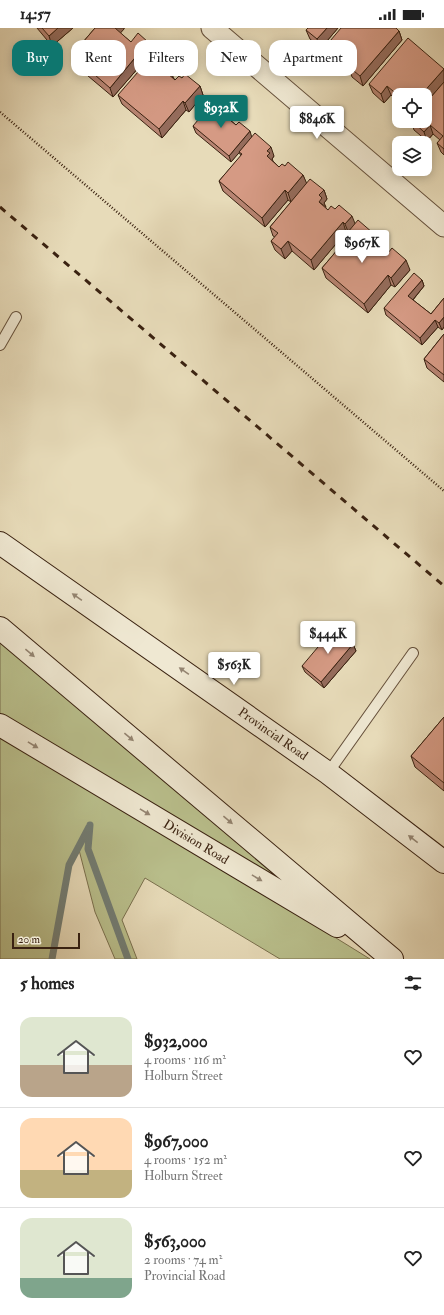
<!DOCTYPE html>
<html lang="en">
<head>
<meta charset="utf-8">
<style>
  :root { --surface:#fff; --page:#f2f2f2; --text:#222; --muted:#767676; --line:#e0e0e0; --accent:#0f766e }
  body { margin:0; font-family:"IM FELL Double Pica",serif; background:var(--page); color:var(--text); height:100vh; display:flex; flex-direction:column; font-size:15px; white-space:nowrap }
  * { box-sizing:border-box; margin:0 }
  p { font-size:13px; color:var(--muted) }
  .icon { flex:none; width:22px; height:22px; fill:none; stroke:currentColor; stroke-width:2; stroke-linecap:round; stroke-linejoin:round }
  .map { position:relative; height:931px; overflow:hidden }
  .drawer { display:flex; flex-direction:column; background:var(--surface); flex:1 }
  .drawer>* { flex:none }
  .top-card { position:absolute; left:12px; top:12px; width:420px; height:36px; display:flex; gap:8px }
  .tools { position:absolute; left:392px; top:60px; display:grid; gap:8px }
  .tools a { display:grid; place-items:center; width:40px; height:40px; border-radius:8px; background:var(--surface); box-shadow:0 2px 10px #0003; font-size:20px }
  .scale { position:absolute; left:12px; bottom:10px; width:68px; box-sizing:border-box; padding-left:4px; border:2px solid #3a2211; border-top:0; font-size:11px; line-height:14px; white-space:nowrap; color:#3a2211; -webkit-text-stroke:3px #efe8d2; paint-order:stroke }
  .price { position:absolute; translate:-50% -34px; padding:0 9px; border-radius:4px; background:#fff; color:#222; font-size:13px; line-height:26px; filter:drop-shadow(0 1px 2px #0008) }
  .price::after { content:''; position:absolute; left:50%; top:24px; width:12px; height:9px; margin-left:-6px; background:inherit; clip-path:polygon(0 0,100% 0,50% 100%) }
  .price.current { background:var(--accent); color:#fff }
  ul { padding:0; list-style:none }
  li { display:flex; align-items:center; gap:12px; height:100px; padding:0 20px }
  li+li { border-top:1px solid var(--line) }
  li span { display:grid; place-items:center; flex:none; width:112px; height:80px; border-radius:12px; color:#555 }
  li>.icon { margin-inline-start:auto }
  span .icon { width:48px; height:48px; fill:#fffc; stroke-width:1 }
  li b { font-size:17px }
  h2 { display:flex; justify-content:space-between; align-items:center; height:48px; padding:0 20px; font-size:17px }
  .tag { padding:0 14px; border-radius:12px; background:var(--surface); box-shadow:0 2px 10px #0003; font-size:14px; line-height:36px }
  .tag.current { background:var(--accent); color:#fff }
  .status { display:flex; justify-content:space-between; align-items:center; height:28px; padding:0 20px; background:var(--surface); direction:ltr }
  .status svg { height:11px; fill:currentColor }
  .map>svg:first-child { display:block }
  .green { fill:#b9bf8c; stroke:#7a704e }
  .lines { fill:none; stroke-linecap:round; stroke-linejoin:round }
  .stream { stroke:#727d74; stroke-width:7 }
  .service-casing { stroke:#65503b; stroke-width:12 }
  .minor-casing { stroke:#65503b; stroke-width:23 }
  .secondary-casing { stroke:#3a2211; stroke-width:24 }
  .path { stroke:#3a2211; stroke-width:2.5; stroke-dasharray:1 2; stroke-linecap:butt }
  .service { stroke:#efe8d2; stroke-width:10 }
  .minor { stroke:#efe8d2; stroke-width:21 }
  .secondary { stroke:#efe8d2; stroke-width:22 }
  .rail { stroke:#3a2211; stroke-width:3; stroke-dasharray:7 7; stroke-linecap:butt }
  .wall { fill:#b78472; stroke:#3a2211 }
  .shaded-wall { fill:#956c5c; stroke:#3a2211 }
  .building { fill:#d59a84; stroke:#3a2211 }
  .oneway { fill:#948572 }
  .labels { text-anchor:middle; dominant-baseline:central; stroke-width:3.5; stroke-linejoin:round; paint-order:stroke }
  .street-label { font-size:13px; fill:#3a2211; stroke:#efe8d2 }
</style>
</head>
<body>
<div class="status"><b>14:57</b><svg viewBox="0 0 49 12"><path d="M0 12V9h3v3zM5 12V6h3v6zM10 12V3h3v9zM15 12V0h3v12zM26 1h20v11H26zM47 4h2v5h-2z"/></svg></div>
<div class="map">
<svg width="444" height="931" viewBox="0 0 444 931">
  <rect width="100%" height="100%" fill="#e7dbb9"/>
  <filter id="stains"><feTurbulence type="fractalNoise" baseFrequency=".005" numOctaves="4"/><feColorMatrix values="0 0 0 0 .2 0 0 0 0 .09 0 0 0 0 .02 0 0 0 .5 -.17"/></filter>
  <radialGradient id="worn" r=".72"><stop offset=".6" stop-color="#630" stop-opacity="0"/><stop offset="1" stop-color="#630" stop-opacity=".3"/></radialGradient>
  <path class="green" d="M0,611l340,283 -340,-208z
    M0,705l108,64 262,162h-90l-135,-81 -23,42 15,39h-22l-20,-47 -17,-66 -9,19 -17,94h-52z"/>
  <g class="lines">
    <path class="stream" d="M90,797l-2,24 40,110
      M52,931l17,-94 20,-38"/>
    <g class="service-casing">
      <path id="service" d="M0,317l16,-28
        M328,745l85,-120"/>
    </g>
    <g class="minor-casing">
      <path id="minor" d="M212,0l232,198"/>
    </g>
    <g class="secondary-casing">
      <path id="secondary" d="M0,515l328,230 116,89
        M0,600l392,331
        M0,697l337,201"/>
    </g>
    <path class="path" d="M0,84l444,379"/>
    <use href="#service" class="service"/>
    <use href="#minor" class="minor"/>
    <use href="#secondary" class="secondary"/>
    <path class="rail" d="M0,179l444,379"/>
  </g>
  <path class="wall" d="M37,0h36l-21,18z
    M95,0h29v1l-4,4 11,9 21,10 -39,45 -38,-32 -3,-10z
    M338,0l-17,20 -11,-9 -4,-9z
    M399,3l3,9 -39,46 -11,-9 -3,-10 3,-4 -7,-6 -6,8 -11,-9 -3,-9z
    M170,33l4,9 -3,2 2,5 2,3 7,-2 18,8 3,9 -14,17 -3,-2 -24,28 -40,-34 -4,-9z
    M444,41v86l-3,-3 -4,-9 3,-3 -7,-6 -6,7 -13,-11 -3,-9h14l-26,-26v21l-2,-2 -3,-9 3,-4 -6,-6 -7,8 -11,-10 -4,-9z
    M230,91v1l44,36 -2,3 1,2 6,6 6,-1 18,9 3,8 18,7 3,9 -3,4 2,5 2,2 27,14 22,18 -3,6 8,6 28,16 -15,17 -4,-2 -23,28 -42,-35 -4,-10 22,-26 -1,-4 4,-5 -1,-1 -32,38 -22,-19 -7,8 -10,-9 -4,-9 4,-4 -2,-1 -3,-9 21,-25 -3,-2 -23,27 -42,-36 -4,-10 22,-25 -2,-4 -8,10 -35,-29 -3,-7z
    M422,252l2,6 -11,14 18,14 13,-16v29l-2,3 -4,-3 -16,18 -36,-30 -2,-7z
    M444,306v48l-17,-14 -3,-9z
    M353,616l3,7 -32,37 -19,-16 -3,-6z
    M444,689v74l-29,-24 -4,-11z"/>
  <path class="shaded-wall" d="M58,0h15l-21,18 -3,-10z
    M114,0h10v1l-7,8z
    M327,0h11l-17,20 -4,-9z
    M399,3l3,9 -39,46 -3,-10z
    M148,14l4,10 -39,45 -3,-9z
    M342,20l3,9 -6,8 -4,-9z
    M170,33l4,9 -3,2 2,5 -4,4 -3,-9v-8z
    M444,41v13l-19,22v-9h-4z
    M200,58l3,9 -14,17 -4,-9z
    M387,58l4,9 -7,8 -3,-9z
    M183,73l3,9 -24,28 -3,-9z
    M228,84l2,7 -3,4 -2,-7z
    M430,97l3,9 -6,7 -3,-9z
    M250,103l2,7 -21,24 -2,-6z
    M271,119l3,9 -2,3 1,4 -6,-7v-5z
    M303,147l4,9 -16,18 -3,-9z
    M285,162l3,10 -23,27 -3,-9z
    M324,162l3,9 -3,4 2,4 -7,-5v-7z
    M352,188l4,10 -7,8 -4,-10z
    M343,194l3,10 -32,38 -3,-10z
    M373,205l4,9 -5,10 -3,-9z
    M288,213l4,10 -7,8 -4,-10z
    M406,232l4,10 -15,17 -4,-9z
    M388,247l3,10 -23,28 -4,-9z
    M422,252l2,6 -13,16 -3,-6z
    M444,289v10l-2,3 -3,-7z
    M435,292l3,7 -16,18 -2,-7z
    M353,616l3,7 -32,37 -3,-6z"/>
  <path class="building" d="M42,0h16l-9,8z
    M95,0h20l16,14 7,-9 10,9 -38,46 -38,-33z
    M308,0h19l-10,11 -11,-9z
    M341,0h55l3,3 -39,45 -11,-9 7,-8 -14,-11 -7,8 -10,-9z
    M408,10l36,31 -23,26h-22v1l-12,-10 -6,8 -12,-10z
    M157,22l13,11 -4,3 4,3 -4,5 9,8 4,-4 3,2 3,-4 15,12 -15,17 -2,-2 -24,28 -41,-34z
    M444,54v67l-7,-6 6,-7 -13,-11 -6,7 -12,-11h13v-17z
    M399,70v11l-5,-4z
    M214,73l14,11 -3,4 11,9 3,-3 11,9 -21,25 -36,-30z
    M255,105l16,14 -4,4 3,2 -3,3 12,11 3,-3 3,2 3,-4 15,13 -15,18 -3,-3 -23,28 -43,-37 23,-27 -3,-2z
    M310,151l14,11 -5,5 3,3 -3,4 9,8 3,-4 4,3 4,-4 13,11 -7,8 -2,-2 -32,38 -23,-19 -7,8 -10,-8 7,-8 -8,-6z
    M358,192l15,13 -4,10 13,11 3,-4 3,3 4,-5 14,12 -15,18 -3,-3 -24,29 -42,-36 23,-27 -2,-3z
    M414,245l8,7 -14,16 23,18 13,-16v19l-5,6 -4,-3 -15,18 -36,-30z
    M444,306v41l-20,-16z
    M334,600l19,16 -32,38 -19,-16z
    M444,689v66l-33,-27z"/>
  <defs><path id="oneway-solid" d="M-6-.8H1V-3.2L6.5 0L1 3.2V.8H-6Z"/></defs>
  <g class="oneway">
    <use href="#oneway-solid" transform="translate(77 569) rotate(-145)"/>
    <use href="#oneway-solid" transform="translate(30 625) rotate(40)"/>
    <use href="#oneway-solid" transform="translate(184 643) rotate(-145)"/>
    <use href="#oneway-solid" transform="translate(129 709) rotate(40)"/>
    <use href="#oneway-solid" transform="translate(33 717) rotate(31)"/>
    <use href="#oneway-solid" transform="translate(145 784) rotate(31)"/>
    <use href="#oneway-solid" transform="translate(228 792) rotate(40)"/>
    <use href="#oneway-solid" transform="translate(413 811) rotate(-142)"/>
    <use href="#oneway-solid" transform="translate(257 850) rotate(31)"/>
  </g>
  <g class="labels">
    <g class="street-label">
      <text transform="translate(273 706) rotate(35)">Provincial Road</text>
      <text transform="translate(196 814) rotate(31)">Division Road</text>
    </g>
  </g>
  <rect width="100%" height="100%" filter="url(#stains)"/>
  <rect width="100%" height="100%" fill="url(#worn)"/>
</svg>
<div class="tools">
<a><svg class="icon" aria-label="locate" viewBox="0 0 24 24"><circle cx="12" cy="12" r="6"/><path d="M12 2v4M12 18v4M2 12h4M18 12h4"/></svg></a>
<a><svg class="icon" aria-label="layers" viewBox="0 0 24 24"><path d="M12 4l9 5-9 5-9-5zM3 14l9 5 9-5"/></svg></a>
</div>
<div class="scale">20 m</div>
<b class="price current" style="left:221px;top:101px">$932K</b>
<b class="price" style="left:317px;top:112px">$846K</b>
<b class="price" style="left:362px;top:236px">$967K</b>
<b class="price" style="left:328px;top:627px">$444K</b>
<b class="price" style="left:234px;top:658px">$563K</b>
<div class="top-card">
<a class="tag current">Buy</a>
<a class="tag">Rent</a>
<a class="tag">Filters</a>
<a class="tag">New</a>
<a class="tag">Apartment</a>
</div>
</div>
<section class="drawer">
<h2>5 homes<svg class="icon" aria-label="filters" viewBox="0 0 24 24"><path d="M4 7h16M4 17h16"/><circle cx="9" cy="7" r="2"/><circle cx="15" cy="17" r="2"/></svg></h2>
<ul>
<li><span style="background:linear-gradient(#dfe7d0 60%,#b9a48a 0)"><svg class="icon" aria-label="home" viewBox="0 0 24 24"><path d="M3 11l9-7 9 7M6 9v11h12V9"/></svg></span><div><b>$932,000</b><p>4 rooms · 116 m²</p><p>Holburn Street</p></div><svg class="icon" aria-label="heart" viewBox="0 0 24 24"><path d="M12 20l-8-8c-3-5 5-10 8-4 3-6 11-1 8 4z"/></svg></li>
<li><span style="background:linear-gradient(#ffd9b3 65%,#c2b280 0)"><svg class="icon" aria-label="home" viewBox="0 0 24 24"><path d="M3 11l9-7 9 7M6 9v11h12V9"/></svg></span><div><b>$967,000</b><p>4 rooms · 152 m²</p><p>Holburn Street</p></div><svg class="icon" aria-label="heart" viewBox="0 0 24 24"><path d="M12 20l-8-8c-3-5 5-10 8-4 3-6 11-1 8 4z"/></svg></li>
<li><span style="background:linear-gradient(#dfe7d0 75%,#7fa58c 0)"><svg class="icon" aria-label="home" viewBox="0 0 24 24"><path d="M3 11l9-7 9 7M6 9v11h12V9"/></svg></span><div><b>$563,000</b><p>2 rooms · 74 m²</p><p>Provincial Road</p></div><svg class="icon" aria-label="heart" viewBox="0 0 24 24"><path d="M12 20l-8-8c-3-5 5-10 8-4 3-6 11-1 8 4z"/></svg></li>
</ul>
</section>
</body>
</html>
